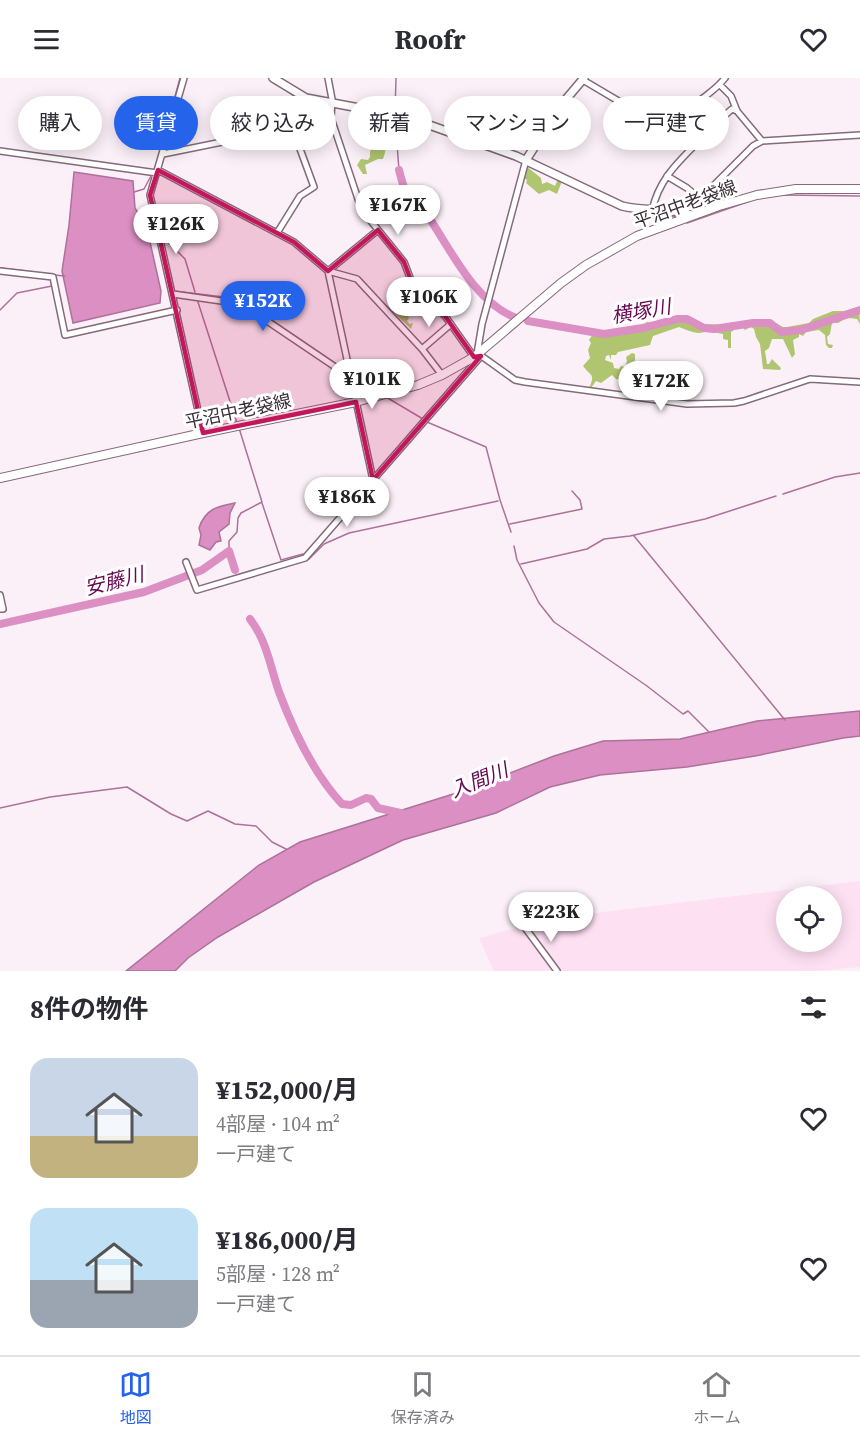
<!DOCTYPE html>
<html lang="ja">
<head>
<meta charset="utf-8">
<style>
  :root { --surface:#fff; --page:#f2f2f3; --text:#2b2b33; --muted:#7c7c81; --line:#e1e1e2; --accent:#2563eb }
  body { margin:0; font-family:"Source Serif 4","Noto Sans JP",serif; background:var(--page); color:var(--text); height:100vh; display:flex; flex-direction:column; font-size:22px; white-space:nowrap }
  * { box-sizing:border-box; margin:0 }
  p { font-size:20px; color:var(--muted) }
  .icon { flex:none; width:33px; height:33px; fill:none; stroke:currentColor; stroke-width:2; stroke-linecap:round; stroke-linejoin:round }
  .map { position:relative; height:893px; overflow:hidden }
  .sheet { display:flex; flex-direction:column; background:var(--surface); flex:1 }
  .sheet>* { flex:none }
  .banner { position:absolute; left:18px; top:18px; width:825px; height:54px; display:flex; gap:12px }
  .tools { position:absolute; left:776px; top:808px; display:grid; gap:12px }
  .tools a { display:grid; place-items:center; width:66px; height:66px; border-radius:50%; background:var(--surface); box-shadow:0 3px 15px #0003; font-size:30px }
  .price { position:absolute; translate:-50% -51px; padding:0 14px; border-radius:21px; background:#fff; color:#222; font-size:20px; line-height:39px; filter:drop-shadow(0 2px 3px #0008) }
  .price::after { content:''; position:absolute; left:50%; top:36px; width:18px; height:14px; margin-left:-9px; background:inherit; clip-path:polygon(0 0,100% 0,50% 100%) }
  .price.selected { background:var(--accent); color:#fff }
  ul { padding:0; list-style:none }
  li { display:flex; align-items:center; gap:18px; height:150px; padding:0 30px }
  li span { display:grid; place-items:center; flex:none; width:168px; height:120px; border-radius:18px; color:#555 }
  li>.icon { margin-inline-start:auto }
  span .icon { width:72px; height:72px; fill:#fffc; stroke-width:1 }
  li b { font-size:26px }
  h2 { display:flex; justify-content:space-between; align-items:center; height:72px; padding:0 30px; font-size:26px }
  .chip { padding:0 21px; border-radius:27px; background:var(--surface); box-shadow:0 3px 15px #0003; font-size:21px; line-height:54px }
  .chip.selected { background:var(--accent); color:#fff }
  header { display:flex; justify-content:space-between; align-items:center; height:78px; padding:0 30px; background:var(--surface); font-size:27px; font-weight:700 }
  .dock { display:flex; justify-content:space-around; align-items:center; height:84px; border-top:2px solid var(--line); background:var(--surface); font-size:16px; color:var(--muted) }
  .dock a { display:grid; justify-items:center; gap:3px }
  .dock .selected { color:var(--accent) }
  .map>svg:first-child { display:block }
  .built { fill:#fee0f3; fill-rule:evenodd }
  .forest { fill:#afc570 }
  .water { fill:#dc8fc3; stroke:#ac7299; stroke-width:1.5 }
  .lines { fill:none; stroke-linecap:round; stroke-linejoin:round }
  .stream { stroke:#ac7299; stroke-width:1.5 }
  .river { stroke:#dc8fc3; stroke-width:8 }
  .minor-casing { stroke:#846a7a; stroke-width:8 }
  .tertiary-casing { stroke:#846a7a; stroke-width:10 }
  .secondary-casing { stroke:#846a7a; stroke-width:10 }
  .minor { stroke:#fff; stroke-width:5 }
  .tertiary { stroke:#fff; stroke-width:7 }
  .secondary { stroke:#fff; stroke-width:8 }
  .marked { fill:#c2185b; fill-opacity:0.2; stroke:#c2185b; stroke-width:4.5; stroke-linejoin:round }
  .labels { text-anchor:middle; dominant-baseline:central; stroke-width:6; stroke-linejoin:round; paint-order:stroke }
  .street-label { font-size:18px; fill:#3b3037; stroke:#fff }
  .water-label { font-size:20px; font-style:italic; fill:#670952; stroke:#fff }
</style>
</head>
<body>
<header><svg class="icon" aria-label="menu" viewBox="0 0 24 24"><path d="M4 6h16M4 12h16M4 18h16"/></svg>Roofr<svg class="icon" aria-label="heart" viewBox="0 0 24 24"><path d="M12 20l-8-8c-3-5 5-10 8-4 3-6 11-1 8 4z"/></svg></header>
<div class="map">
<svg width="860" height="893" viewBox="0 0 860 893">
  <rect width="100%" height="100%" fill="#fcf0f8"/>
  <path class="built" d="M860,803v86l-41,4h-325l-15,-33 48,-13 76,-13zM786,819h45v45h-45z"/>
  <path class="forest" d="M376,44c8,13 13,21 7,37h-5l-13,6 2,9h-4l-6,-9 4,-6 7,1 2,-3v-6l4,-4 -4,-13z
    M526,88l15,12 1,6 5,-2 8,4 3,-7 4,2 -5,13 -8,-4 -10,4 -13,-11 1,-3 -3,-2z
    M407,210l3,1 8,8 -7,5 -6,10 4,6 -2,3 3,3 3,-1 -2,6 -19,-18 1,-11 7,-3z
    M859,229l1,17 -3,-5c-11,-2 -12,0 -19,4h-6l-2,11 -3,3 1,7 5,1 -1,3h-3l-3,-3 -1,-10 -6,-5 -13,2 -3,4 -4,-2v3l-6,3 2,14 -3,4 -9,-19h-11l-3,9 -4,3 2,13h2l3,-5 9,9 -1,2 -17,-1 -3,-25 -4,-7 -2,-8 -3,-2 -6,3 -2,-2h-6l-6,4v16h-3v-8l-5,-1v-5l-17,-3c-8,5 -19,-1 -27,-4l-26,9 -3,9 -32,7 -2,3h-5v5l-2,-5 -3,1 -1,4 8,3 1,5 5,1 2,-3 4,1 2,-6 -1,-4 6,-4 3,1v12l-6,5 -6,-1 9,8 -1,3 -15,-2 -4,-4 -11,8 -5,-2 -5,7h-2c7,-15 1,-12 -6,-22l7,-8 -2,-8 3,-7 -2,-3 5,-8 3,2 2,-2c11,-1 42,-4 48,-10l7,1 8,-3 6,2 2,-5c16,-2 21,6 34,7 8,1 14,-1 20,3l8,-5h17l3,-3 24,4 7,4h4l22,-4 4,-4 20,-8h11z"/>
  <path class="water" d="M74,94l59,9 2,27 9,15 4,10 13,58 -1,12 -87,20 -11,-52 7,-46z
    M235,425l-5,10 -1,11 -10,8 2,9 -5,1 -6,8 -11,-5 2,-10 -2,-7c6,-19 19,-22 36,-25z
    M860,633v25l-17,2 -88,18 -68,11 -87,8 -50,12 -54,26 -93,27 -89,42 -96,55 -30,21 -13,13h-49l133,-106 41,-23 166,-52 88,-34 49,-15 77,-2 77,-18z"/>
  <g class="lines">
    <path class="stream" d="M279,7l19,14 30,8
      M333,29l37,6
      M395,35l1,-35
      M395,40l4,52
      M401,41l120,43
      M163,63l17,-63
      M134,114l10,-3 8,-15
      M784,117l76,1
      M623,132l54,7
      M687,145l63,-22
      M147,155l10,2
      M162,158l23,23 10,33
      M0,190l26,3
      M54,197l11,1
      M173,213l68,8 106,72
      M197,221l40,124
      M0,232l17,-17 35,-7 -2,-8
      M353,297l26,18
      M386,319l37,22
      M427,344l59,25 14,53 11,32
      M783,416l52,-17 25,-4
      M262,425l19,57 22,-6 2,2
      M510,446l72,-15 -2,-9 -8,-9
      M634,458l151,184
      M514,468l3,14 22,43 15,19 93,64 36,28 5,-3 21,21
      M229,473v-10l8,-9 1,-14 3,-5 21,-11 -23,-74
      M309,481l15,-15 25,-11 149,-32
      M521,486l66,-15 17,-10 26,-3 75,-17 71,-23
      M0,730l50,-11 77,-10 44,27 16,7 21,-10 27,13 21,2 16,16 14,7"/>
    <path class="river" d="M399,92c3,11 5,22 13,30 5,4 10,7 14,13 24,35 48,89 90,105
      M528,243l76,13 39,-6 34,-9h10l17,9 10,1 39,-6h17l11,9 20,-2 59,-20
      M250,541c17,22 20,47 29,73 15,40 34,81 63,112l9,1 15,-7 5,1 7,9 27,6
      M0,546l144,-32 58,-22 27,-19 6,19"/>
    <g class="minor-casing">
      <path id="minor" d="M184,0l-34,117 53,238
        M328,0l4,21 -1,19 29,87 6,10 38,47 10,26 31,28 29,41
        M583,2l54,32 26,18c9,-2 12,-9 18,-15 14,-13 33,-22 44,-37
        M720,7l11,11 6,15 25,30
        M0,73l157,22
        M163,76l123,-25 17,-11h28
        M158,92l136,72 34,29 29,8 65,70 20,26
        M667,98l20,12 12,10
        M652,133c6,-29 23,-46 43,-66 12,-12 24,-25 37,-36l5,2
        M683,134l22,-18 48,-48 9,-5 98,-6
        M277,155l23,-37 14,-9 -22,-60
        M0,193l53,6 12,58 112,-25
        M173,216l69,10 108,73
        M422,271l29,-25
        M477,276l5,-30 44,-164
        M480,277l35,25 10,2 162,22 47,-1 10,-2 66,-22 50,3
        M373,402l-45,-209 50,-41
        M186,484l11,28 108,-32 176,-202
        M0,517l3,14h-3
        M526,851l31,42"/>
    </g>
    <g class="tertiary-casing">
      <path id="tertiary" d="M273,0l33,20 101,19 109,39 106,50c23,6 48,1 70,9
        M526,82l36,-56 22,-26"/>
    </g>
    <g class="secondary-casing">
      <path id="secondary" d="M0,400l203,-45 153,-31 62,-17 24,-10 32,-18 87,-74 25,-18 51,-29 82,-30 38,-11 39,-6h64"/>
    </g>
    <use href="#minor" class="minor"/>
    <use href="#tertiary" class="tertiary"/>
    <use href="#secondary" class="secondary"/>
  </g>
  <path class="marked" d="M158,92l136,72 34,29 50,-41 26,32 10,26 31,28 29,41 7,-1 -108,124 -17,-78 -153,31 -53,-238z"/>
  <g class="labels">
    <g class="street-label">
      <text transform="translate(685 126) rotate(-20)">平沼中老袋線</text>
      <text transform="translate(238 333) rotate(-12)">平沼中老袋線</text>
    </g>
    <g class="water-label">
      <text transform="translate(641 233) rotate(-10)">横塚川</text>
      <text transform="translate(114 503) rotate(-14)">安藤川</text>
      <text transform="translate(479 702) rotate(-22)">入間川</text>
    </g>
  </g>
</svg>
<div class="tools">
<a><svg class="icon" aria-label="locate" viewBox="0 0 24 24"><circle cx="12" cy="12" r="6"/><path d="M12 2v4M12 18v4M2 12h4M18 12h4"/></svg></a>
</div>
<b class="price" style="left:398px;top:158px">¥167K</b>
<b class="price" style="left:176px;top:177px">¥126K</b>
<b class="price" style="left:429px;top:250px">¥106K</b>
<b class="price selected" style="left:263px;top:254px">¥152K</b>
<b class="price" style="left:372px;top:332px">¥101K</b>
<b class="price" style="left:661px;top:334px">¥172K</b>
<b class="price" style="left:347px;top:450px">¥186K</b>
<b class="price" style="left:551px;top:865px">¥223K</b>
<div class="banner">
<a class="chip">購入</a>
<a class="chip selected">賃貸</a>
<a class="chip">絞り込み</a>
<a class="chip">新着</a>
<a class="chip">マンション</a>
<a class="chip">一戸建て</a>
</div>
</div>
<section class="sheet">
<h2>8件の物件<svg class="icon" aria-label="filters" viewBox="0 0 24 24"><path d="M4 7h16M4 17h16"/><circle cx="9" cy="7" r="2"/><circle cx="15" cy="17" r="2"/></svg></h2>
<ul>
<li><span style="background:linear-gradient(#c9d6e8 65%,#c2b280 0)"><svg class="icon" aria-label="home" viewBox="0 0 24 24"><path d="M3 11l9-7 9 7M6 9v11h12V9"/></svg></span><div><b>¥152,000/月</b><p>4部屋 · 104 m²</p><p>一戸建て</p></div><svg class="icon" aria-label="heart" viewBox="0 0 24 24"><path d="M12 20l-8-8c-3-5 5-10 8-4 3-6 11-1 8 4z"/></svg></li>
<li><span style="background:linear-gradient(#bfe0f5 60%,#9aa5b1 0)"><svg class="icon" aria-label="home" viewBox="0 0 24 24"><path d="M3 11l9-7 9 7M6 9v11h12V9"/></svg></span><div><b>¥186,000/月</b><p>5部屋 · 128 m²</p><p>一戸建て</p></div><svg class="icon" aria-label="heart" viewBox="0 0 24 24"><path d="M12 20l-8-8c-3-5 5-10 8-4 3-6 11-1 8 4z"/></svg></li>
</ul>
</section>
<nav class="dock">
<a class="selected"><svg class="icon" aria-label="map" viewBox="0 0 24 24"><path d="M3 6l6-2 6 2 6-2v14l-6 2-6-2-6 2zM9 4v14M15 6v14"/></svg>地図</a>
<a><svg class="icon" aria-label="saved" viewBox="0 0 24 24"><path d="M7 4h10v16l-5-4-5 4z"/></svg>保存済み</a>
<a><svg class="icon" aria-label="home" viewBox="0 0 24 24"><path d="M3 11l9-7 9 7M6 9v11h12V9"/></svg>ホーム</a>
</nav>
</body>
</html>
